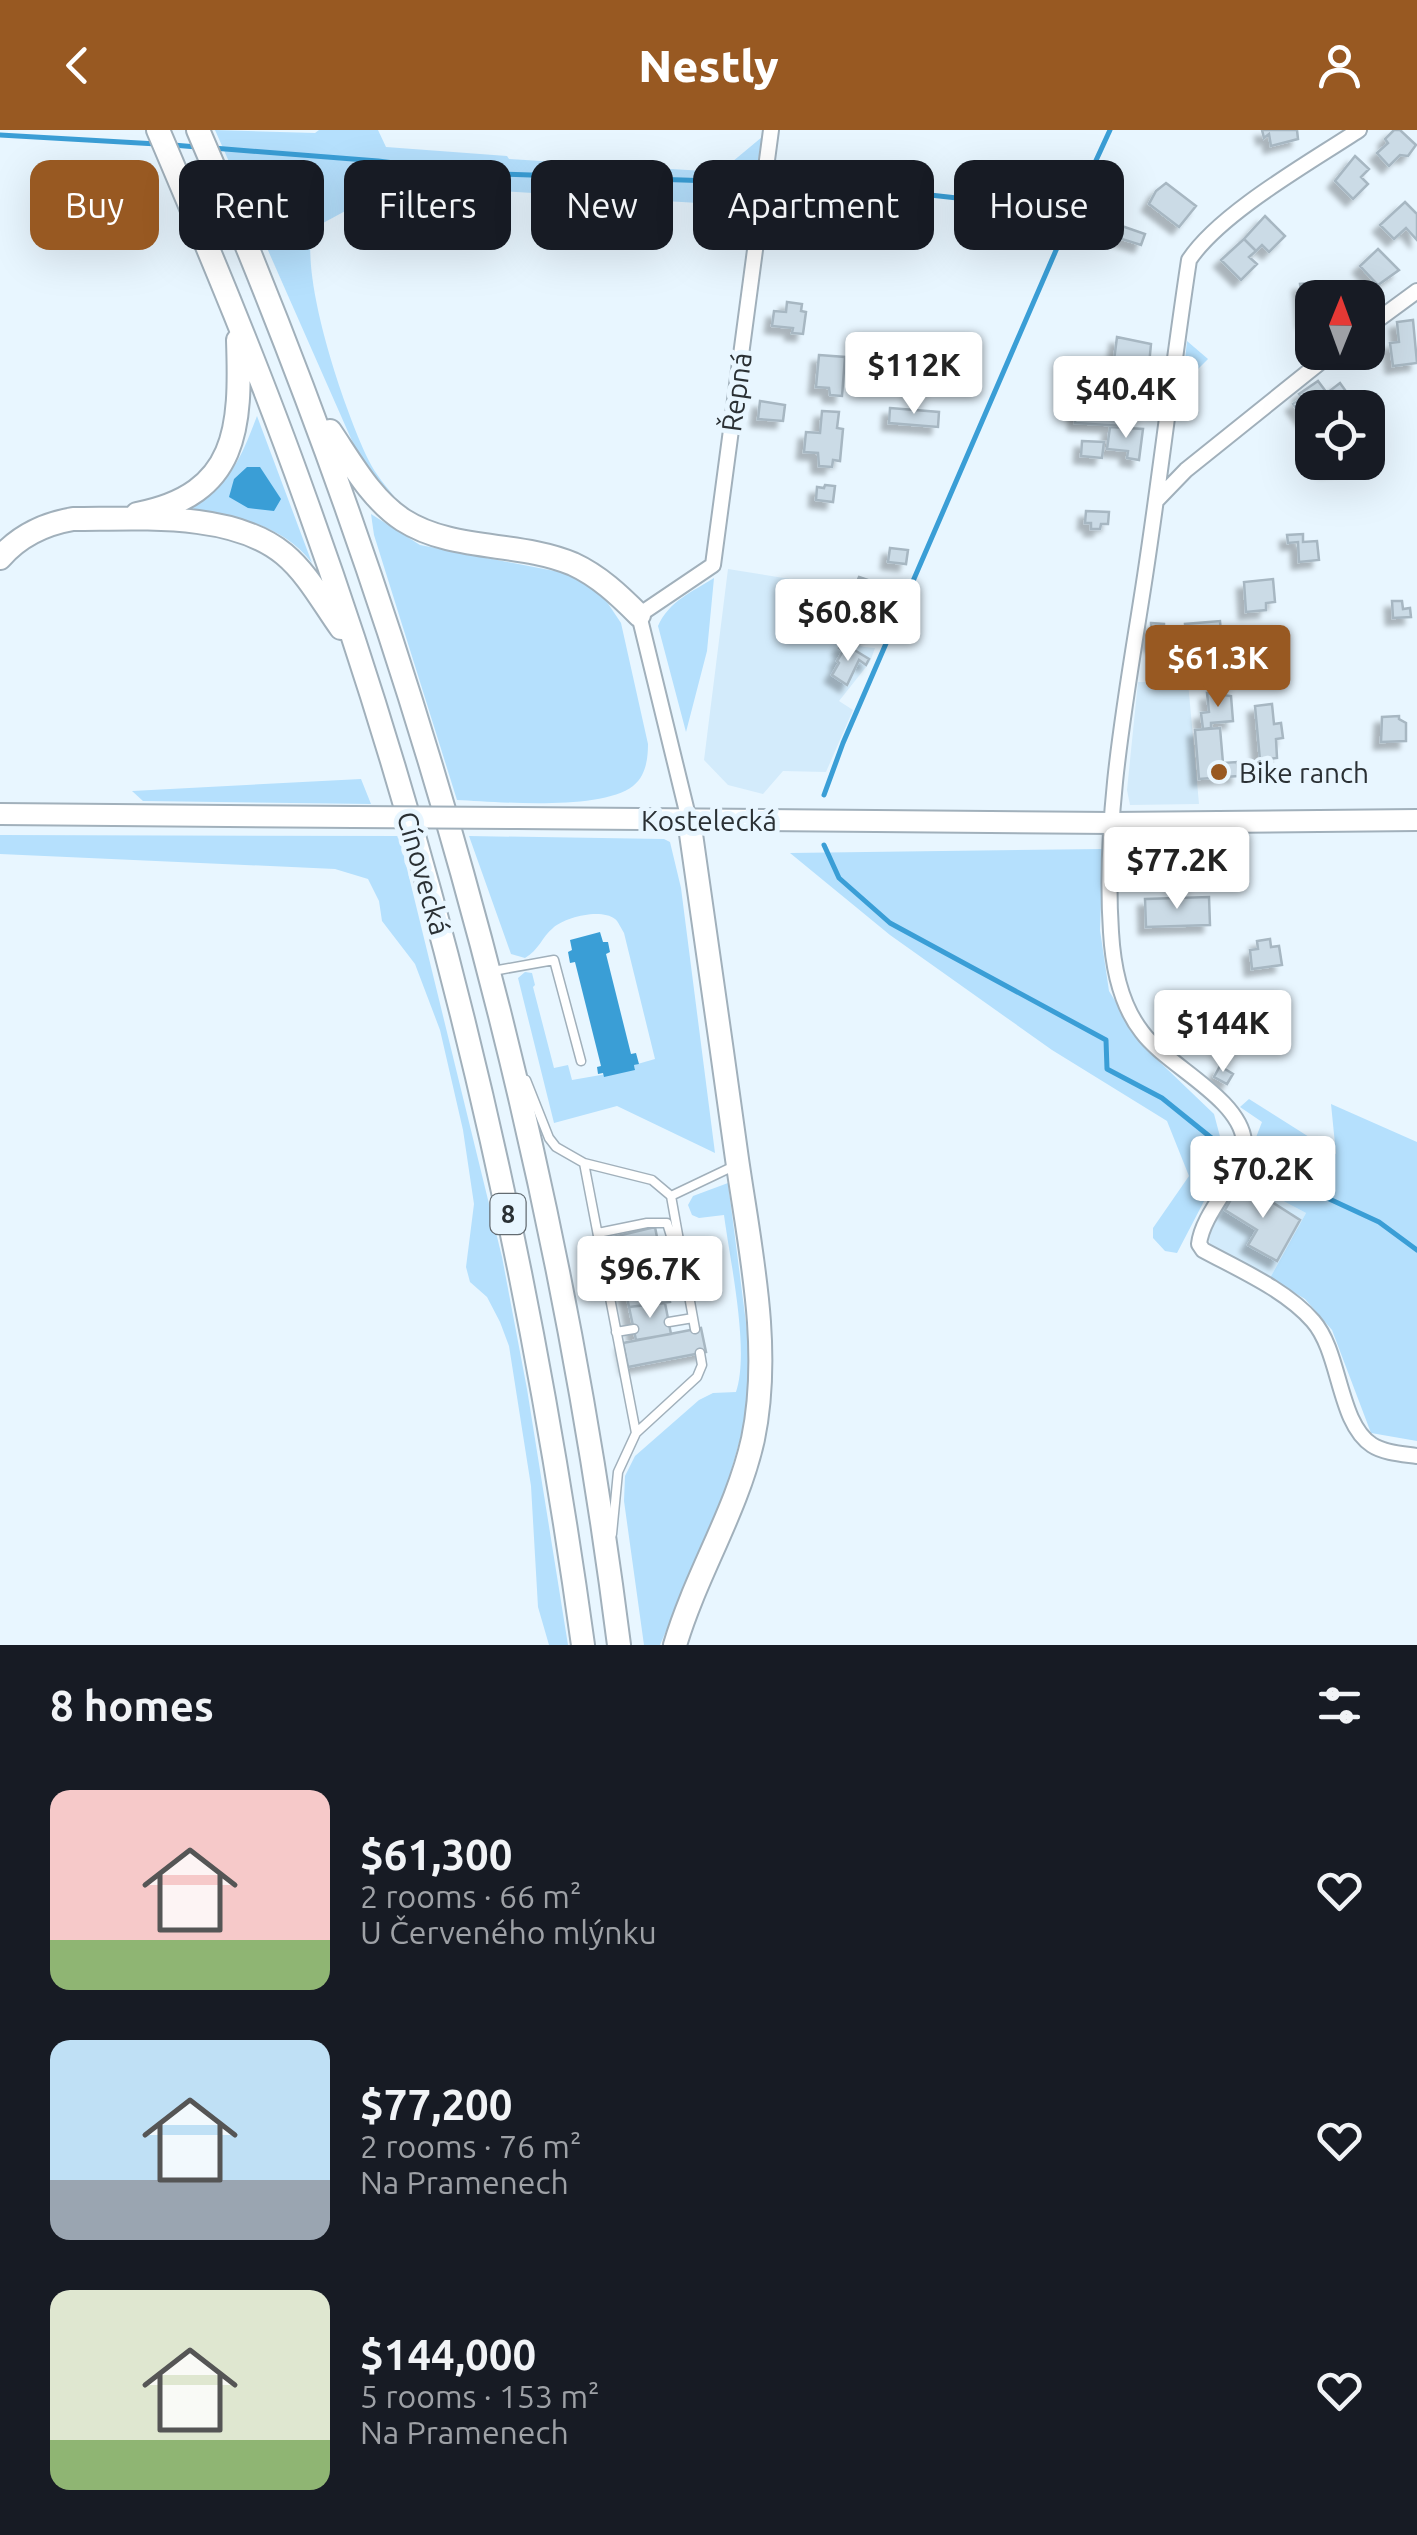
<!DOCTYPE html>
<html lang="en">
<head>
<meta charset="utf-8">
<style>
  :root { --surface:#171b24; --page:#242831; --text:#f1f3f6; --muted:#9ea1a6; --accent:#985922 }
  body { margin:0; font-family:Ubuntu,sans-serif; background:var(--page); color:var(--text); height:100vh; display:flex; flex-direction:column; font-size:38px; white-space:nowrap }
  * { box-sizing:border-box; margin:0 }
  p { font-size:32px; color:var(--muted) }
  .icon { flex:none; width:55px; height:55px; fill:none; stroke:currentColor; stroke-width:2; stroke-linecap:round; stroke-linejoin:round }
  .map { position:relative; height:1515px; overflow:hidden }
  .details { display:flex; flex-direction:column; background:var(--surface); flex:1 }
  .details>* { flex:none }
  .hud { position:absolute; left:30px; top:30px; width:1358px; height:90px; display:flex; gap:20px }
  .needle { width:65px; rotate:1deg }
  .buttons { position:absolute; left:1295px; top:150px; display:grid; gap:20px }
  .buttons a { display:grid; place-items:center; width:90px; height:90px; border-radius:20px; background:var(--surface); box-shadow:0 10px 40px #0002; font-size:50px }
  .price { position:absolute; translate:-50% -85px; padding:0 22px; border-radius:10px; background:#fff; color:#222; font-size:32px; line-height:65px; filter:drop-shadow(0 2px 5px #0008) }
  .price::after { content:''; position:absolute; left:50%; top:60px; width:30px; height:22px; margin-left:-15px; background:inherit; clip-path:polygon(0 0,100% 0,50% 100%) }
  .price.active { background:var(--accent); color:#fff }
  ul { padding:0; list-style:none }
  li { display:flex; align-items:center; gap:30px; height:250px; padding:0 50px }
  li span { display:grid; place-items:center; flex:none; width:280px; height:200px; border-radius:20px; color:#555 }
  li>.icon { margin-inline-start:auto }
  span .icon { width:120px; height:120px; fill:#fffc; stroke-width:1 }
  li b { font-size:42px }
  h2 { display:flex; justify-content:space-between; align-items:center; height:120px; padding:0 50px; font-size:42px }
  .pill { padding:0 35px; border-radius:20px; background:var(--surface); box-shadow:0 10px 40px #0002; font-size:35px; line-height:90px }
  .pill.active { background:var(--accent); color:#fff }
  header { display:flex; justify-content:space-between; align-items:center; height:130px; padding:0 50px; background:var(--accent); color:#fff; font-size:45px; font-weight:800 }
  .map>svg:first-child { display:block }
  .built { fill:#d3ebfb }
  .green { fill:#b5e0fd }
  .water { fill:#3a9ed6 }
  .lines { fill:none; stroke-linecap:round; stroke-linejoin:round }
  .stream { stroke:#3a9ed6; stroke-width:5 }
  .building { fill:#cbdbe6; stroke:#a7b7c2; stroke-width:2.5; filter:url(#shadow) }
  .service-casing { stroke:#a1b0bb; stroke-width:11 }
  .minor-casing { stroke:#a1b0bb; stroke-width:18 }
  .secondary-casing { stroke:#a1b0bb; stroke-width:24 }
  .trunk-casing { stroke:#a1b0bb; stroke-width:26 }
  .service { stroke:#fff; stroke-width:8 }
  .minor { stroke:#fff; stroke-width:14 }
  .secondary { stroke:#fff; stroke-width:20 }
  .trunk { stroke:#fff; stroke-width:22 }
  .secondary-bridge-casing { stroke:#a1b0bb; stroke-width:24; stroke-linecap:butt }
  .secondary-bridge { stroke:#fff; stroke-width:20 }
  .poi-dot { fill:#985922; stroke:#e8f6ff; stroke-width:4 }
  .labels { text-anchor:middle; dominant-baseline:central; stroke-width:10; stroke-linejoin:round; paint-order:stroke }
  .shield { fill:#e8f6ff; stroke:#636b71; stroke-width:2.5 }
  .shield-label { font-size:25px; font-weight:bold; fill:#2a3034 }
  .street-label { font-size:28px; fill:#2a3034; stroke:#e8f6ff }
  .poi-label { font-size:28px; fill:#2a3034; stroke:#e8f6ff; text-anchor:start }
</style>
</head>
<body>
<header><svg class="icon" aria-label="back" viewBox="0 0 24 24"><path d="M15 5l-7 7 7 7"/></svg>Nestly<svg class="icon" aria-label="person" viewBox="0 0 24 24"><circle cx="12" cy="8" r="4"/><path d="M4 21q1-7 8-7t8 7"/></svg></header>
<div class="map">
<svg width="1417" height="1515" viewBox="0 0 1417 1515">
  <defs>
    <filter id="shadow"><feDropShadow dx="-7" dy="7" stdDeviation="2.5" flood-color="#0004"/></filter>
  </defs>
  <rect width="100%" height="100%" fill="#e8f6ff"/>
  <path class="built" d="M728,439l119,19 -7,50 24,9 11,1 -5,14 -31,39 14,9 -27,62 -43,-1 -20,23 -35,-9 -24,-25z
    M1138,552h50l11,122 -69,1 -3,-15z
    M1240,1048l66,35 -36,65 -60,-34 -2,-11z"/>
  <path class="green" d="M215,0l100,3 4,-3h59l8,17 121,9 2,3 211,13 42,-35 -14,85 -17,-13 -33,-6 -248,-15 -101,21 -37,20c-11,54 32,180 57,232 6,13 18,26 27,38l-36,-40z
    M1187,211l21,18 -15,15 -2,43h-12z
    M257,286l55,147c-29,-38 -76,-48 -121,-52l-1,-4c41,-23 51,-49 67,-91z
    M371,384l49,31 150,29 33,22 18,27 27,121c0,14 -2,32 -15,42 -32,25 -135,16 -176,14l-83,-265z
    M714,448l-7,73 -21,81 -28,-106c11,-25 34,-34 56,-48z
    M361,649l10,25 -228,-3 -11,-10z
    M0,705l399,1 103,421 25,132 41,256h-19l-11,-38 -7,-121 -22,-140 -9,-24 -13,-25 -17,-15 -4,-15 8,-63 -11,-74 -23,-100 -25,-66 -33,-43 -3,-20 -11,-22 -33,-10 -335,-15z
    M469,706l195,3 6,3 11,46 34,265 -98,-47 -63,17 -36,-145 7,-6 7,1 3,12 -2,2 21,81 14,-3 4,15 63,-11 -1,-4 21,-6 -31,-126c-2,-3 -6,-12 -9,-14 -14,-11 -50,-2 -62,9 -11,9 -14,22 -28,30l-14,-4z
    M1103,719l-3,81 9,61 34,55 71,68 12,45 -49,94 -12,-2 -12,-13v-10l36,-52 -22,-55 -115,-71 -162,-115 -100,-82z
    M1249,969l87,55 -5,-50 86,38v299l-46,-8 -39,-103 -27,-31 -35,-21 36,-65 -66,-35 22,-56 -22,-15z
    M728,1053l21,163 -2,69 -25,87 -62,143h-16l-20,-144 1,-25 10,-20 64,-56 14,-7 23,-1c14,-41 -6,-131 -12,-177l-25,3 -7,-3 -4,-10 5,-9z"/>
  <path class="water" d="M247,337h13l21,32 -7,12 -26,-3 -19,-11 5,-18z
    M600,802l3,10h5l2,10 -4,2 25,100 5,-1 3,11 -5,1 1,5 -31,7 -1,-4 -5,1 -1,-7 4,-1 -26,-104 -5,1 -2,-11 4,-2 -2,-10z"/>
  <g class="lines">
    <path class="stream" d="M0,5l157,9
      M173,15l24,2
      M213,18l165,13 96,12 269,9 56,6 104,4 154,17 19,-5 34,-74
      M824,665l19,-52 233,-539
      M824,715l15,33 51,45 216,117 1,29 55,29 57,46
      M1254,1034l125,58 38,28"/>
  </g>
  <path class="building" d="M1262,0h35l1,9 -27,7 -2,-12 -5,4z
    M1394,0h6l16,15 -8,11 -8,-1 -11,11 -12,-13 11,-10 -3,-4z
    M1355,26l14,13 -8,8 7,7 -15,15 -18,-18z
    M1166,53l30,23 -17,21 -30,-23 7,-13z
    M1405,72l12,12v26l-11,-12 -12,11 -14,-14z
    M1090,74l26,8 -4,24 -30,-10z
    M1265,86l20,20 -16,16 -7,-7 -6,6 -12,-12z
    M1116,94l29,10 -4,11 -29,-9z
    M1244,109l12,12 -7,6 8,7 -16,16 -20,-20z
    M1378,119l21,21 -21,15 -18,-19z
    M1323,152l1,16h-12v22l-8,1 -4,-37z
    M787,172l15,2 -1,7 5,1 -3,22 -11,-1 1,-5 -21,-2 2,-15 12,1z
    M1413,190l4,43 -24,3 -3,-23 9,-1 -2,-20z
    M1117,207l34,7 -2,21 -14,-1 -1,7 -21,-3z
    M819,225l26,2 -3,39 -12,-1 -1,-7 -13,-1z
    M1318,251l9,12 13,-10 10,14 -15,11h-23v7l-7,5 -12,-16 9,-6 -3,-4z
    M760,271l25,4 -2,16 -25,-2z
    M1076,277l48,3 -1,16 -48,-3z
    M890,278l49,4 -1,15 -49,-4z
    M822,281l17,1 -2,16 6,1 -3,32 -7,-1 -1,7 -13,-1 -1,-13 -14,-1 2,-20 14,1z
    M1110,297l33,2 -4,31 -12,-2 1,-7 -21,-2z
    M1082,311l22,1 -2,16 -21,-2z
    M1324,332h35v4l-34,4z
    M825,355l10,1 -2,16 -17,-2 1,-13 7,1z
    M1086,381l23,1 -1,12h-7l-1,5h-9v-6h-6z
    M1303,404v8l14,-1 2,19 -20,2 -1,-20 -10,1 -1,-8z
    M890,418l18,2 -2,14 -18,-2z
    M859,447l9,3 -11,27 9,4 -3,6 13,8 -3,9 -8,1 -2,5 -12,-5 3,-5 -9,-4 6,-18 -4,-2z
    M1273,449l2,23 -9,1v7l-20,2 -2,-30z
    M802,452l45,6 -6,38 -44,-7z
    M1392,471h10l1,8 7,-1 1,9 -18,1z
    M1220,491l2,23 -35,3 -2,-23z
    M1151,493l13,1v21l-13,-1z
    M843,513l26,16 -3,6 -7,-5 -12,25 -15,-10 7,-12 -2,-2 6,-10 -4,-3z
    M1241,516l3,30 -26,1 -1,-19 16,-1v-10z
    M1207,563l24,3 2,25 -22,2v5l-8,1 -2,-16 8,-1z
    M1272,574l2,20 7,-1 2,15 -7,1 1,19 -17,2 -5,-54z
    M1399,586v3l7,4v18l-25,1 1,-25z
    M1220,598l3,35 14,-1 1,14 -39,3 -4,-49z
    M1167,717h22v5h12l-1,10h-6v6l-23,-5v-3h-4z
    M1209,767l1,28 -64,2 -1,-28z
    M1270,809l1,8 8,-1 3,19 -30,4 -2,-19 8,-1 -1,-8z
    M1204,868l21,9 4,31 -16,3 -3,-24 -20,-4 -2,-13z
    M1220,936l13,8 -6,10 -13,-7z
    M1241,1052l59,38 -23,41 -29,-16 9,-15 -32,-20z
    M655,1097l8,41 -46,11 -8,-41z
    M663,1138l7,34 -41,5 -6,-29z
    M665,1173l6,31 -35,6 -7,-33z
    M701,1198l5,24 -78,15 -5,-24z"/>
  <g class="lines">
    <g class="service-casing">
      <path id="service" d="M493,841l61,-11 27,101
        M526,950l23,58 7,9 28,16 52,270 -18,39 -6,62
        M584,1033l68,17 19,16 24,133
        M671,1066l63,-30
        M598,1103l49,-10h20l9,29
        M669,1192l24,-4
        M616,1202l18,-3
        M636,1303l61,-56 5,-12 -2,-12"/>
    </g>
    <g class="minor-casing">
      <path id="minor" d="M1359,0c-50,33 -139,83 -170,130 -16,105 -28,211 -44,316 -18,118 -42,236 -34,356 2,35 9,72 31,100 24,33 98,66 102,109 3,32 -41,68 -45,103l4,6c37,20 83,40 110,71 28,32 25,102 59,124 12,8 31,9 45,11
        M1368,197l49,-36
        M1157,370l29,-30 147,-118
        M689,690l-50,-205 74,-50 58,-435"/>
    </g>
    <g class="secondary-casing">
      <path id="secondary" d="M0,684l354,3
        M517,688l595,5 305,-3"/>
    </g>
    <g class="trunk-casing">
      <path id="trunk" d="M158,0c52,122 103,244 147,368 134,371 224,757 278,1147
        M198,0c209,483 355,993 421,1515
        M330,301c21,31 41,68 73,89 50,32 116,21 170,44 26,12 46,31 66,51
        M137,384c102,-20 104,-87 101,-174
        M0,428c20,-23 44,-34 73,-39 64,0 159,-8 211,35 24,20 39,49 57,74
        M675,1515c21,-71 62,-134 78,-206 19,-91 -3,-190 -16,-280 -16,-113 -31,-226 -48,-339"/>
    </g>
    <use href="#service" class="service"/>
    <use href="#minor" class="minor"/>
    <use href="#secondary" class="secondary"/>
    <use href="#trunk" class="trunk"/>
    <g class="secondary-bridge-casing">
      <path id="secondary-bridge" d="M354,687l163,1"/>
    </g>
    <use href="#secondary-bridge" class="secondary-bridge"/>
  </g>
  <circle class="poi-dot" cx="1219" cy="642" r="10"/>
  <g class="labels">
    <rect class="shield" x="490.5" y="1064" width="35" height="40" rx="8"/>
    <g class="shield-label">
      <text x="508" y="1084">8</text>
    </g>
    <g class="street-label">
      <text transform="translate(736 262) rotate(-82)">Řepná</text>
      <text x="709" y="690">Kostelecká</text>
      <text transform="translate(424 743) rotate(74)">Cínovecká</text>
    </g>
    <g class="poi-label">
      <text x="1239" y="642">Bike ranch</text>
    </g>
  </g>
</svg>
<div class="buttons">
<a><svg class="needle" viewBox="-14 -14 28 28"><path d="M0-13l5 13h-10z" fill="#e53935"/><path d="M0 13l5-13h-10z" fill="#9ea1a6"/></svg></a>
<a><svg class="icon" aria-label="locate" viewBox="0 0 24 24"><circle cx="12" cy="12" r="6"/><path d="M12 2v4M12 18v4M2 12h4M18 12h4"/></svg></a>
</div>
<b class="price" style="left:914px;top:287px">$112K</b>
<b class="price" style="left:1126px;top:311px">$40.4K</b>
<b class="price" style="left:848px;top:534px">$60.8K</b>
<b class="price active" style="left:1218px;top:580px">$61.3K</b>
<b class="price" style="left:1177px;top:782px">$77.2K</b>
<b class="price" style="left:1223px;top:945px">$144K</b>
<b class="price" style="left:1263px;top:1091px">$70.2K</b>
<b class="price" style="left:650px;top:1191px">$96.7K</b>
<div class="hud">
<a class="pill active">Buy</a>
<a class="pill">Rent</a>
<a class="pill">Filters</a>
<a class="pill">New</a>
<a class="pill">Apartment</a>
<a class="pill">House</a>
</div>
</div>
<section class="details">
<h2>8 homes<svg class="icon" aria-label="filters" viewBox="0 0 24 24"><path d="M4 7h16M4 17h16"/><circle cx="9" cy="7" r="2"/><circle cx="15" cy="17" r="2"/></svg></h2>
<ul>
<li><span style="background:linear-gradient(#f6c9c9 75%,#8fb573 0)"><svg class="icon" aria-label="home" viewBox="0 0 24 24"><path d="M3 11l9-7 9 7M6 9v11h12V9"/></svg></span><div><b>$61,300</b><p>2 rooms · 66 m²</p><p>U Červeného mlýnku</p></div><svg class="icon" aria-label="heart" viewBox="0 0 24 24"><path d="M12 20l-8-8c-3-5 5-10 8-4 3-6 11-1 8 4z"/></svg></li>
<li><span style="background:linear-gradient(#bfe0f5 70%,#9aa5b1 0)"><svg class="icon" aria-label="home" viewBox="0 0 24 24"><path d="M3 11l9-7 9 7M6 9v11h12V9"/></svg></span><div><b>$77,200</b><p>2 rooms · 76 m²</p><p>Na Pramenech</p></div><svg class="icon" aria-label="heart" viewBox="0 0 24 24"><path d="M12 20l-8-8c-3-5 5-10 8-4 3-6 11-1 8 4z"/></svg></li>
<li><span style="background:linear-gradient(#dfe7d0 75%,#8fb573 0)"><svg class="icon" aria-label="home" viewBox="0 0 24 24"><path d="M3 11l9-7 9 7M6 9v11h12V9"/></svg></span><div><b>$144,000</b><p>5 rooms · 153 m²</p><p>Na Pramenech</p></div><svg class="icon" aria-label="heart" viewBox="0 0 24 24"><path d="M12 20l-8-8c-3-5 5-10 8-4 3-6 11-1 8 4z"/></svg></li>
</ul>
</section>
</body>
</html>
